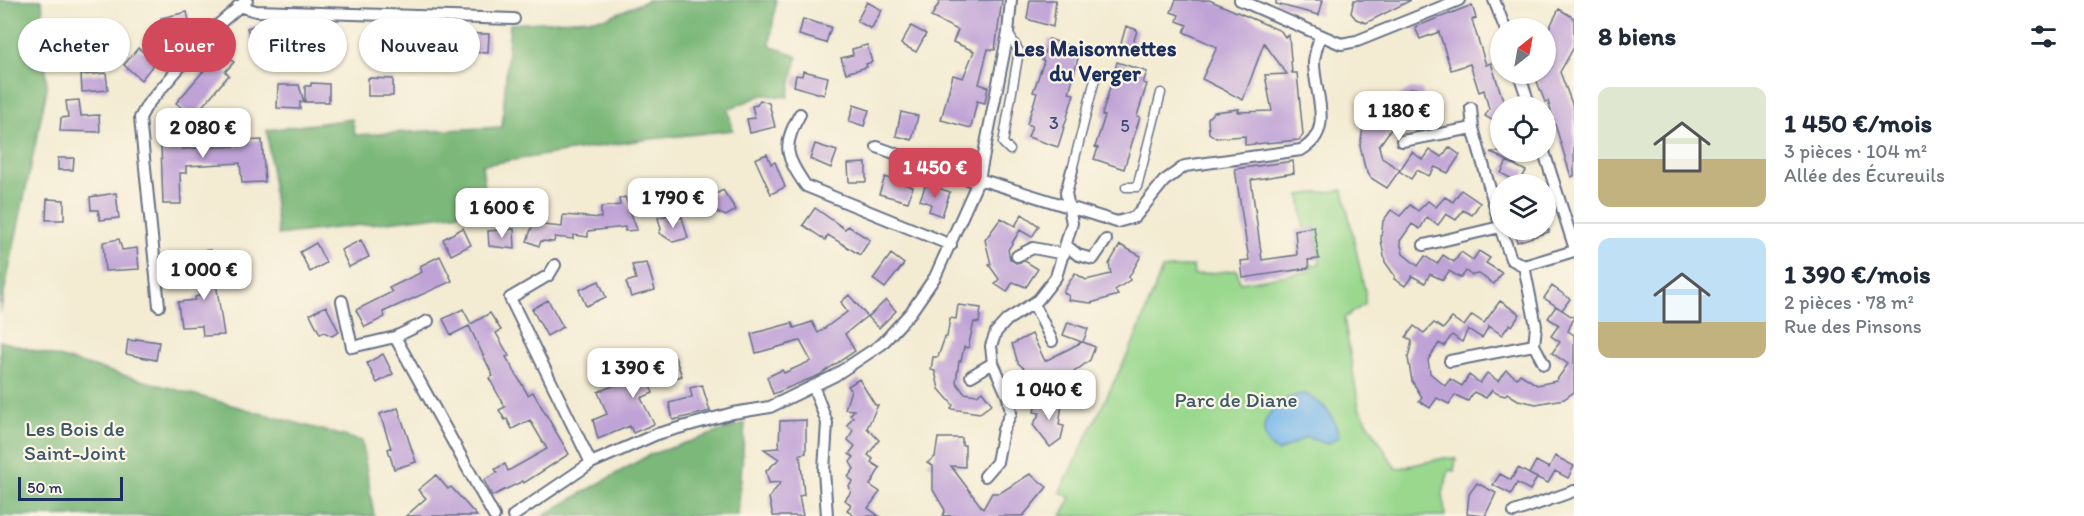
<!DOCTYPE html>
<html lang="fr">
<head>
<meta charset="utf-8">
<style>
  :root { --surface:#fff; --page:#f6f6f7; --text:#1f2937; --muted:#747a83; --line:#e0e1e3; --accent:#d1495b }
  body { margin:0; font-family:Itim,sans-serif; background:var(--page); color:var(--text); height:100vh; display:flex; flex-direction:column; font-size:22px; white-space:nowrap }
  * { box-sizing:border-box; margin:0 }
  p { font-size:20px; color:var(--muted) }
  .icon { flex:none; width:33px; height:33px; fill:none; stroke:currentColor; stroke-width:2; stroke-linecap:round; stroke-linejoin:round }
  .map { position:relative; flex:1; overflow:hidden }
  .panel { display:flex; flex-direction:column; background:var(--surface); width:510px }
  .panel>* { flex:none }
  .banner { position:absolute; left:18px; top:18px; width:570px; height:54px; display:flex; gap:12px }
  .needle { width:39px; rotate:31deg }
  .controls { position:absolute; left:1490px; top:18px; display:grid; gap:12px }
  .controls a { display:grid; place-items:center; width:66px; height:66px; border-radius:50%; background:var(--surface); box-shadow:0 2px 4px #0004; font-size:30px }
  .scale { position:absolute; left:18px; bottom:15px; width:105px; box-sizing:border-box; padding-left:6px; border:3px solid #1b2f5e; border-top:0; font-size:16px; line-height:21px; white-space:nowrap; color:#1b2f5e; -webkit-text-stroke:4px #fcf5e5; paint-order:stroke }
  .price { position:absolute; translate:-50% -51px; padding:0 14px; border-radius:12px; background:#fff; color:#222; font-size:20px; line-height:39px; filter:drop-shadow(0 2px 3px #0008) }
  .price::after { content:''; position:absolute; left:50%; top:36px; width:18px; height:14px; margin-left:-9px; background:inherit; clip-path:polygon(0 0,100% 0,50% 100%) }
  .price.current { background:var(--accent); color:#fff }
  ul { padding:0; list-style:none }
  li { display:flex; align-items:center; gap:18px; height:150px; padding:0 24px }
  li+li { border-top:2px solid var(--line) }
  li span { display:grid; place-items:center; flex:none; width:168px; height:120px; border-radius:12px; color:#555 }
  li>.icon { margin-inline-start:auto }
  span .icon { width:72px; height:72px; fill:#fffc; stroke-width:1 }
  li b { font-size:26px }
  h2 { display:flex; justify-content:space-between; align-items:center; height:72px; padding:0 24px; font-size:26px }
  .pill { padding:0 21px; border-radius:27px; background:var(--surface); box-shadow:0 2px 4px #0004; font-size:21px; line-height:54px }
  .pill.current { background:var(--accent); color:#fff }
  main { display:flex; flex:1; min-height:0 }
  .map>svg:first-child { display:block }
  .green { fill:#9ad88e; stroke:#5a8476; stroke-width:1.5 }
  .forest { fill:#7bb879; stroke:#4b746c; stroke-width:1.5 }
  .water { fill:#77b7eb; stroke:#4973a4; stroke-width:1.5 }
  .building { fill:#bfa3d7 }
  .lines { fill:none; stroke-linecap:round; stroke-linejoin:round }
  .pedestrian-casing { stroke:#677187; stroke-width:11 }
  .minor-casing { stroke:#677187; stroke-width:14 }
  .pedestrian { stroke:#fff; stroke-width:8 }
  .minor { stroke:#fff; stroke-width:10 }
  .labels { text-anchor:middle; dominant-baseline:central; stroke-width:4.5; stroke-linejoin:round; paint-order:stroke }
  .number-label { font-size:18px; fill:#444c7c }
  .park-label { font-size:21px; fill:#3b596a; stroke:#fcf5e5 }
  .neighbourhood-label { font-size:22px; font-weight:bold; fill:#1b2f5e; stroke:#fcf5e5 }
</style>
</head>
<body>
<main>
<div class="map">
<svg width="1574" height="516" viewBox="0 0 1574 516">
  <rect width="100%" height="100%" fill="#fcf5e5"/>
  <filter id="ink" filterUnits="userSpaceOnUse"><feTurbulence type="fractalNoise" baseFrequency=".0167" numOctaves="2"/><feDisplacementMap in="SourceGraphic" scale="12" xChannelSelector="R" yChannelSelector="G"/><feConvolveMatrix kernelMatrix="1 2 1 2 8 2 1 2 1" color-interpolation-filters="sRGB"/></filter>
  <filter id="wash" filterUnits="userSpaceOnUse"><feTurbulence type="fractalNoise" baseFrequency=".008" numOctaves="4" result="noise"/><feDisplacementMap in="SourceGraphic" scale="24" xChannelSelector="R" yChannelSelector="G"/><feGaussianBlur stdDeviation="1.35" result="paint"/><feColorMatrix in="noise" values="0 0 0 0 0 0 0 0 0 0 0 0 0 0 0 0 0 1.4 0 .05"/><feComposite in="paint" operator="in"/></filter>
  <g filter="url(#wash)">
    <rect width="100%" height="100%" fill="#f3ebd2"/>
    <path class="green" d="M1343,190l22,101v13l-21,14 15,90 37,61 48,-11 12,1 -2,12 -5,-1 -6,23 2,23h-384l10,-18 -11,-6 76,-155 26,-68 31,-3 1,9 43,-5 3,13 71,-12 -1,-5 10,-3 -5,-35 -11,2 -4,-35z"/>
    <path class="forest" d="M0,0h42l5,89 -47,223z
      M648,0h128l-6,45 27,12 -9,40 -25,-2 -35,14 5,21 -91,10 -160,25 6,45 -210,25 -11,-105 85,-11 3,16 147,-8 8,-103 96,-6z
      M0,341l362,100 12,75h-374z
      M745,423l-7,93h-196l107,-61z"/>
    <path class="water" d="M1305,394c20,10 29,21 34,43l-12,7 -21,-7 -28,15c-32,-20 -3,-57 27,-58z"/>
    <g id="blocks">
      <path class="building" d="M941,0h61l-7,50 -7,-1 -9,35 9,3 -3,16 -8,-2 -6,27 -30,-8 12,-45 10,3 11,-27 -21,-9 5,-12 -27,-13z
        M1030,0h26l-3,27 -26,-8z
        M1176,0h33l72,31 4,6 4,-2 3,38h5l6,62 -4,5 -54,5v-9l-29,2 -7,-5 -1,-15 6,-6 25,-3 -1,3 34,-1 -7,-36 22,-1 -23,-31 -21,57 -41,-21 15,-32 -33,-15 3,-7 -10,-4 2,-6 -8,-3z
        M1276,0h47l-4,15 -43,-11z
        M1354,0h57l-45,23 -10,-4 -5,-6z
        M867,2l15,8 -11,19 -14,-8z
        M1472,5l4,13 -4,2 14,45 5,-2 14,43h-5v19l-15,-9 4,-7 -5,-19 -5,2 -9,-28 -19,6 -12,-38 -19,7 -5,-12z
        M1559,9l15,9v29l-14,25 14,37v67l-3,1 -23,-76 -3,1 -11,-28h11v-38z
        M187,12l4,16 -22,7 8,6 -8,9 -2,-2 -26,32 -17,-15 14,-17 5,4 21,-22 -3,-12z
        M803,19l28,8 -5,16 -27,-8z
        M262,23l2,7 14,-5 5,16 -21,7 -3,-7 -7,2 -5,-15z
        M911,26l15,8 -10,18 -15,-8z
        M1126,26l11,4 -6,21 -11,-4z
        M403,29l28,2v2l58,1 -1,19 -66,-3v-3l-19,-1z
        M305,34l28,1v17l-28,-1z
        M1049,39l31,11 -11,43 5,1 -16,53 -30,-10 4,-11 -5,-2 10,-31 -4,-1 11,-31 -2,-1z
        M867,45l5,17 -6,2 1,3 -21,6 -5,-15 12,-3 -1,-6z
        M222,53l12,9 -9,10 4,3 -36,42 -17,-14 36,-42z
        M1117,62l30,10 -4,11 4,1 -10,32 3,1 -16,52 -30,-10 4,-11 -3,-1 10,-31 -3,-1z
        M803,71l25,6 -4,18 -30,-9 2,-11 6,1z
        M106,73l2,17 -26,2 -1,-17z
        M368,78l25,1v17h-25z
        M311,83l18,1v18h-24v-16h6z
        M278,85h21l5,17h-4v7l-23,-1z
        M1411,88l11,1 3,16 -6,1 -11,18 -8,-5 -9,10 -12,17 3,12 18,12 12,-18 11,8 7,-10 12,7 7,-10 11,8 -12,18 -13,-6 -6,9 -12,-6 -6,9 -12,-8 -12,17 -16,-10 -6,-10 -5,-22 3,-18 17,-22 7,4 9,-12z
        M79,100l2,16 18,-1 1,17 -40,-1 1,-13 7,-1 -2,-16z
        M760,100l9,3 6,24 -25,6 -3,-14 8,-1 -3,-12 5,-1z
        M854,105l15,5 -5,16 -15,-5z
        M901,112l17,4 -6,24 -16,-4z
        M179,114l3,35 57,-3v-5l23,-1 3,42 -23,1 -2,-20 -54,3v7h-6l1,31h-18l-3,-89z
        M815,144l22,7 -6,17 -21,-9z
        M1490,152h31l-8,12z
        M767,154l4,10 4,-2 10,25 -14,7 -16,-35z
        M58,158h16l-1,12h-15z
        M1293,161l1,12 -43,7 11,80 35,-5 -2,-25 19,-3 5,32 -11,1 1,8 -66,10 -2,-17 8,-1 -14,-91z
        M1507,161l19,10 -7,12 -18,-10z
        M866,163v19h-17l-1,-18z
        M885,177l28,10 -5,15 -29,-8z
        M926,184l24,8 -8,24 -13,-5 2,-7 -11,-4z
        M723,190l13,20 -10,6 -14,-6 -7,5 -4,-7 3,-16 12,2z
        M1461,190l19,13 -8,12 -9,-5 -7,10 -10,-6 -8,11 -11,-8 -7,12 -8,-5 -12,17 3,13 15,12 7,-10 12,8 6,-9 11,7 7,-10 12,8 6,-9 11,7 -4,5 16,10 -8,11 -15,-10 -8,1 -5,-4 -5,7 -12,-7 -6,9 -13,-6 -5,9 -13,-7 -7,10 -11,-7 1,-3 -10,-14 -4,-22 2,-19 8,-11 9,6 10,-11 8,6 10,-10 8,6 9,-10 8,5z
        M116,193l3,25 -19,2 -2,-10h-7l-1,-13z
        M625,197l12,33 -12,1v-4l-37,4v6l-15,-2v4l-18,-2 -1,5 -13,-1 -2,5 -12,-5 6,-17 29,3 1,-12 38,3v-11l19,-2 -1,-6z
        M47,199l17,1v20h-18z
        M815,208l30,21 3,-3 22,14 -10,15 -32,-20 -3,5 -22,-15z
        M1022,214l17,12 -7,11 -12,-7 -12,20 2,9 6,4 9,-2 13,8 -12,18 -13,-5 -6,10 -12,-8 4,-5 -10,-14 2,-1 -6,-24 16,-22 14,8z
        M668,215l2,6 12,-4 6,21 -15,4 -14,-9 2,-4 -3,-11z
        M463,228l8,17 -20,10 -8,-16z
        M514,229l1,20 -26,-3 -1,-15z
        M1514,230h35v2l-32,10z
        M119,239l3,11 15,-2 2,21 -34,2 -2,-29z
        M361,240l8,17 -20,10 -8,-17z
        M316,243l10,20 -16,9 -10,-20z
        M1120,245l21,11 -12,21 1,3 -15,10 3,5 -27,8 -23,-3 1,-4 -6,-4 12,-19 11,7 25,-6 -2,-10z
        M211,250l13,85 -21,1 -1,-10 -21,1 -3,-25 17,-2v-3l7,-2 -1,-32 -7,1v-13z
        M891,254l13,10 -19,24 -12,-9z
        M440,256l12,25 -69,31 2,5 -20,10 -9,-17 36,-18 -3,-4 33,-16 -2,-6z
        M647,263l8,27 -24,7 -5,-15 10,-3 -4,-14z
        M599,281l7,16 -20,9 -7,-16z
        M1552,286l18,13 -8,11 -18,-12z
        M849,295l18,21 -22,18 10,17 -36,24 -46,19 -6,-17 15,-7 2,3 27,-12 -11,-20 -44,12 -5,-19 41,-11 2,5 18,-6 6,11 29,-21 -6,-10z
        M548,300l15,27 -16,9 -15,-27z
        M886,300l10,11 -17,17 -11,-11z
        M1500,301l20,13 -8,12 -2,-2 -8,11 -13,-9 -7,12 -14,-9 -6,13 -10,-7 -8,11 -5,-3 -11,17 2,13 15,13 5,-7 12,7 7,-11 11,8 7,-10 11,8 8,-11 11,8 3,-4 17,11 19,-4 12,-17 -16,-11 8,-11 -9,-6 8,-11 -11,-7 8,-12 18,12 -6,13 6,4v57l-10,7 -28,5 -18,-4 -11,-7 -2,3 -7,-2 -6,-4 -6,8 -12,-6 -6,9 -13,-6 -6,9 -12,-6 -7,10 -11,-7 3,-4 -10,-16 -4,-23 4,-17 -6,-4 8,-11 10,7 10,-10 9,6 9,-11 12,8 8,-11 12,8z
        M958,305l23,3 -2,15 -5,-1 -6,26 -4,-1 -3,14h-2l-3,21 8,11 13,2 5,-4 10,13 -12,9 -29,-4 2,-4 -14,-16 -4,-18 -4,-1 2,-13h5l7,-20h2l3,-19 6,1z
        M326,306l13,26 -7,4 -8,-4 -4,2 -10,-20z
        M463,309l8,15 19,-11 11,17 -5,3 13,23 -3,1 22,38 5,-3 36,62 -45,29 -1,-2 -31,15 -8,-16 13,-7 -2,-4 10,-5 3,7 39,-22 -17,-29 -18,9 -5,-10 -2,1 -6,-10 6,-3 -16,-29 4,-2 -24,-50 -18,9 -8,-16z
        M1068,322l20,7 -5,13 12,5 -5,13 -16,12 -15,6 -33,-8 -8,-7 -6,-19 20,-10 13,27 37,-19 -19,-7z
        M136,339l23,3 -3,18 -30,-6 2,-14 8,1z
        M383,354l10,20 -16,9 -10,-20z
        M675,357l7,19 -32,10 3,7 -12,5 13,26 -21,9 -3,-7 -32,13 -5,-19 14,-6 -9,-22 39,-16 -2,-7z
        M859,379l16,26h3l-11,23 12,12 -11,15 5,4 -2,3 9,6 -10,17 10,7 -12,16 11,8h-25l-7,-6 4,-5 -6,-5 6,-8 -2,-6 4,-5 -5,-4 6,-8 -4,-7 4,-5 -5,-3 6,-8 -7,-6 5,-10 -6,-5 6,-8 -3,-2 4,-5 -9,-1 6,-19 -3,-4z
        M702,385l8,26 -37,9 -4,-17 23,-6 -2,-9z
        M1037,399l25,5 -3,21 5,1 -3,13 -11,8 -17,-22 7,-12 -6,-1z
        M398,408l18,54 -22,7 -6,-20 3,-1 -11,-34z
        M806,420v33l-6,1 4,41 -5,1 4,20h-30l-4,-18 12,-16 -12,1 -3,-12 13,-12 -15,-10 15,-1 1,-27z
        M938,438h24v7h3v22l-14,-1 32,43 9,-16h8l30,-19 17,13 -24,29h-80l2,-6 -12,-20v-24l-6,-3 8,-6z
        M1555,456l19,10 -6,12 -13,-7 -7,12 -19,-9 7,-13 13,7z
        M1518,468l19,10 -7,12 -13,-7 -6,11 -18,-9 7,-11 11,6z
        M436,475l12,14 3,-2 26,29h-71l20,-18 -8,-8z
        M1477,483l19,10 -11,23 -18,-2 2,-20z"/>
    </g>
  </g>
  <g filter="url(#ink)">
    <use href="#blocks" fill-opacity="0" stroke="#677187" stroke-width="1.5"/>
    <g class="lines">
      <g class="pedestrian-casing">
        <path id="pedestrian" d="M1008,33l11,18 -16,92 7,7
          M1072,170l24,-95
          M1126,187h11l24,-94"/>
      </g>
      <g class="minor-casing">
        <path id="minor" d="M1240,0l101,44 16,-3 102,-41
          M1494,0l11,28
          M238,6l18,5 258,8
          M1519,74l11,32
          M1471,108l2,20 27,97
          M800,114c-18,32 -15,42 6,72l145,59
          M1402,141l71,-13
          M877,147l101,36
          M1544,152l30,94
          M979,179l138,43 18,-5 29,-36 21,-15 116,-16c35,-19 13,-56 13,-87 0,-8 4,-19 6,-27
          M1501,230l10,29 13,7 12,60 -2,19 10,19
          M1424,245l76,-18
          M1067,246l11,9 15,4 13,-19
          M1017,256l16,-8 31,6
          M555,265l-6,10 -39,23 81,165
          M1524,266l50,-15
          M342,301l10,46 43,-10 33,-16
          M1034,304l18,37
          M159,306l-19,-188 7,-13 65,-75 35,-30
          M395,337l99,179
          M1450,361l84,-16
          M971,376l22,-13
          M814,388l13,35 -3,47 3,46
          M985,476l12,-14 6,-32 8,-17 -3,-16 -15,-34 -2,-17 5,-14 11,-12 31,-20 18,-23 16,-54 -6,-30 6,-23
          M1514,512l60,-21
          M513,516l78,-53 66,-29 76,-21 37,-6 64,-31 48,-32 29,-32 24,-35 44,-98 29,-146 3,-33"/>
      </g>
      <use href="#pedestrian" class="pedestrian"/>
      <use href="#minor" class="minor"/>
    </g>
  </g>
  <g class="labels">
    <g class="number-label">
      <text x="1054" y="123">3</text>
      <text x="1125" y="126">5</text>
    </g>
    <g class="park-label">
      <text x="1236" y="399">Parc de Diane</text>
      <text x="75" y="428">Les Bois de<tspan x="75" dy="24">Saint-Joint</tspan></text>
    </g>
    <g class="neighbourhood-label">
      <text x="1095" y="48">Les Maisonnettes<tspan x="1095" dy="25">du Verger</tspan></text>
    </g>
  </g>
</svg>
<div class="controls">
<a><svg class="needle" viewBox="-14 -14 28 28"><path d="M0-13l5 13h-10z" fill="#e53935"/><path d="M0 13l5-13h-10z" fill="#747a83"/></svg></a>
<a><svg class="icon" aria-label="locate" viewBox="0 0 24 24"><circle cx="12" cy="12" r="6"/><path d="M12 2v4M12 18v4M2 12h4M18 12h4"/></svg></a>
<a><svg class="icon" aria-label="layers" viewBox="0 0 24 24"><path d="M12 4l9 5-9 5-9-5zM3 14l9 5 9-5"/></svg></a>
</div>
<div class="scale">50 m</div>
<b class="price" style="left:1399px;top:142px">1 180 €</b>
<b class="price" style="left:203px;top:159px">2 080 €</b>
<b class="price current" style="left:935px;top:199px">1 450 €</b>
<b class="price" style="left:673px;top:229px">1 790 €</b>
<b class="price" style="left:502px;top:239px">1 600 €</b>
<b class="price" style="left:204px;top:301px">1 000 €</b>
<b class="price" style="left:633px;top:399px">1 390 €</b>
<b class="price" style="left:1049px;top:421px">1 040 €</b>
<div class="banner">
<a class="pill">Acheter</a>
<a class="pill current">Louer</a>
<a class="pill">Filtres</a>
<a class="pill">Nouveau</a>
</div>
</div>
<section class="panel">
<h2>8 biens<svg class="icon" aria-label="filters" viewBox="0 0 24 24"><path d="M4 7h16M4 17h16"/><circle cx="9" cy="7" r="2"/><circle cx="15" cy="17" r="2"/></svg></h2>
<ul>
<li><span style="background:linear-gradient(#dfe7d0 60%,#c2b280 0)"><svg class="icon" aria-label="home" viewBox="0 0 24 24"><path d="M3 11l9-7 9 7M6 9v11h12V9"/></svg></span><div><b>1 450 €/mois</b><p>3 pièces · 104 m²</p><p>Allée des Écureuils</p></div></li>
<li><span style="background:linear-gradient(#bfe0f5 70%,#c2b280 0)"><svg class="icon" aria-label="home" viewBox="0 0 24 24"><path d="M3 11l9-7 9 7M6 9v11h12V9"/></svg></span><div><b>1 390 €/mois</b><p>2 pièces · 78 m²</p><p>Rue des Pinsons</p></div></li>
</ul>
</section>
</main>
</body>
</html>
